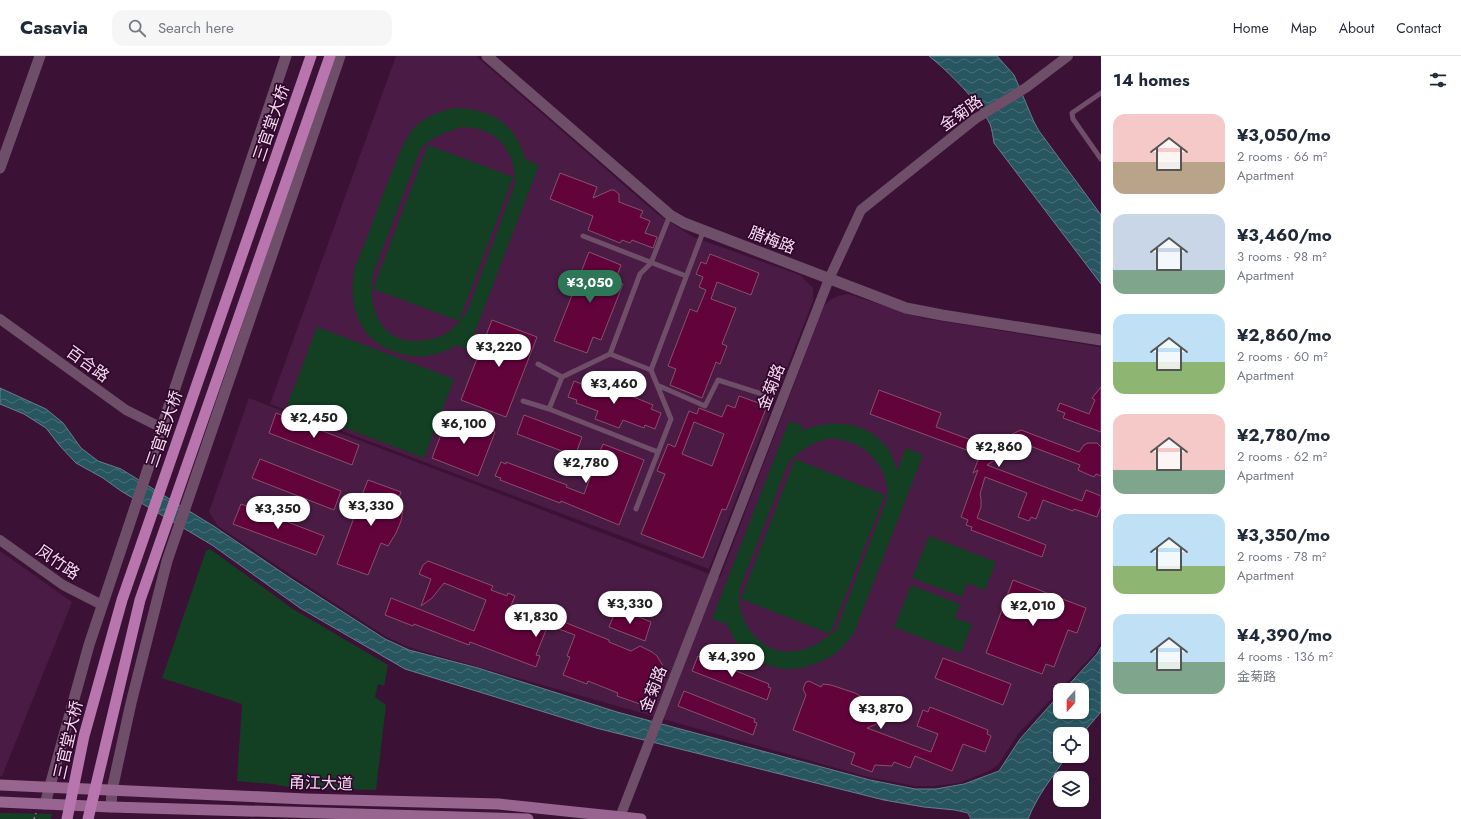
<!DOCTYPE html>
<html lang="en">
<head>
<meta charset="utf-8">
<style>
  :root { --surface:#fff; --page:#f6f6f7; --text:#1f2937; --muted:#747a83; --line:#e0e1e3; --accent:#2e7756 }
  body { margin:0; font-family:Jost,"Noto Sans SC",sans-serif; background:var(--page); color:var(--text); height:100vh; display:flex; flex-direction:column; font-size:15px; white-space:nowrap }
  * { box-sizing:border-box; margin:0 }
  p { font-size:13px; color:var(--muted) }
  .icon { flex:none; width:22px; height:22px; fill:none; stroke:currentColor; stroke-width:2; stroke-linecap:round; stroke-linejoin:round }
  .map { position:relative; flex:1; overflow:hidden }
  .sheet { display:flex; flex-direction:column; background:var(--surface); width:360px }
  .sheet>* { flex:none }
  .needle { width:26px; rotate:201deg }
  .fabs { position:absolute; left:1053px; top:627px; display:grid; gap:8px }
  .fabs a { display:grid; place-items:center; width:36px; height:36px; border-radius:8px; background:var(--surface); box-shadow:0 1px 3px #0004; font-size:20px }
  .price { position:absolute; translate:-50% -34px; padding:0 9px; border-radius:14px; background:#fff; color:#222; font-size:13px; line-height:26px; filter:drop-shadow(0 1px 2px #0008) }
  .price::after { content:''; position:absolute; left:50%; top:24px; width:12px; height:9px; margin-left:-6px; background:inherit; clip-path:polygon(0 0,100% 0,50% 100%) }
  .price.selected { background:var(--accent); color:#fff }
  ul { padding:0; list-style:none }
  li { display:flex; align-items:center; gap:12px; height:100px; padding:0 12px }
  li span { display:grid; place-items:center; flex:none; width:112px; height:80px; border-radius:12px; color:#555 }
  li>.icon { margin-inline-start:auto }
  span .icon { width:48px; height:48px; fill:#fffc; stroke-width:1 }
  li b { font-size:17px }
  h2 { display:flex; justify-content:space-between; align-items:center; height:48px; padding:0 12px; font-size:17px }
  header { display:flex; align-items:center; gap:24px; box-sizing:border-box; height:56px; padding:0 20px; background:var(--surface); border-bottom:1px solid var(--line) }
  header strong { font-size:19px }
  nav { display:flex; gap:22px; margin-inline-start:auto; font-size:14px }
  .search { width:280px; height:36px; background:var(--page); display:flex; align-items:center; gap:10px; box-sizing:border-box; padding:0 14px; border-radius:12px; color:var(--muted); font-size:15px }
  main { display:flex; flex:1; min-height:0 }
  .map>svg:first-child { display:block }
  .built { fill:#4a1b44 }
  .green { fill:#133f23; fill-rule:evenodd }
  .park { fill:url(#park-tufts) }
  .water { fill:url(#water-waves); stroke:#667e8c }
  .building { fill:#62033c; stroke:#895069; fill-rule:evenodd }
  .lines { fill:none; stroke-linecap:round; stroke-linejoin:round }
  .path { stroke:#967491; stroke-width:1.5; stroke-dasharray:2 3; stroke-linecap:butt }
  .service { stroke:#6f4e69; stroke-width:5 }
  .minor { stroke:#6f4e69; stroke-width:10 }
  .tertiary { stroke:#6f4e69; stroke-width:11 }
  .secondary { stroke:#986490; stroke-width:11 }
  .primary-bridge { stroke:#b875ae; stroke-width:11 }
  .labels { text-anchor:middle; dominant-baseline:central; stroke-width:3.5; stroke-linejoin:round; paint-order:stroke }
  .street-label { font-size:16px; fill:#f6dbf1; stroke:#30072c }
</style>
</head>
<body>
<header>
<strong>Casavia</strong>
<div class="search"><svg class="icon" aria-label="search" viewBox="0 0 24 24"><circle cx="10" cy="10" r="6"/><path d="M15 15l6 6"/></svg>Search here</div>
<nav><a>Home</a><a>Map</a><a>About</a><a>Contact</a></nav>
</header>
<main>
<div class="map">
<svg width="1101" height="763" viewBox="0 0 1101 763">
  <defs>
    <pattern id="park-tufts" width="24" height="20" patternUnits="userSpaceOnUse"><rect width="24" height="20" fill="#133f23"/><path d="M3 7l-1-3M5 7V3M7 7l1-3M15 17l-1-3M17 17v-4M19 17l1-3" fill="none" stroke="#365a43"/></pattern>
    <pattern id="water-waves" width="16" height="10" patternUnits="userSpaceOnUse"><rect width="16" height="10" fill="#285660"/><path d="M0 5q4-4 8 0t8 0" fill="none" stroke="#486e77"/></pattern>
  </defs>
  <rect width="100%" height="100%" fill="#3b1236"/>
  <path class="built" d="M396,0h80l180,157 37,24 107,38 13,13v13l-104,268 -439,-165z
    M848,238l74,24 179,29v294l-7,13 -76,80 -20,31 -9,6 -30,12 -24,3h-20l-47,-9 -460,-130 -23,-11 -94,-61 -73,-49 -9,-14 40,-114 471,180 104,-272 6,-6 8,-4z
    M0,495l72,51 -70,174h-2z"/>
  <path class="green" d="M454,52c35,0 62,15 71,51l14,6 -71,185 -11,-5c-22,13 -43,15 -67,5 -31,-12 -42,-47 -36,-78 1,-6 4,-12 6,-17 5,-12 10,-25 14,-37 9,-24 18,-47 28,-71 4,-7 8,-16 14,-21 10,-10 25,-15 38,-18zM463,71c35,1 52,23 52,57l-47,126c-6,9 -14,19 -23,24 -9,5 -18,6 -27,7 -40,2 -52,-38 -44,-70l47,-123c13,-12 24,-16 42,-21z
    M428,89l85,32 -54,144 -86,-32z
    M317,271l137,52 -30,79 -137,-52z
    M789,365l14,5 -2,5c27,-11 61,-11 82,12 8,8 11,18 14,28l9,-23 17,7 -69,178c-7,9 -15,19 -24,24 -13,7 -30,13 -45,12 -26,-2 -52,-22 -59,-48l-1,3 -13,-5zM833,382c9,2 16,3 24,7 19,9 33,33 30,54l-51,131c-26,23 -59,33 -84,3 -10,-12 -15,-29 -12,-45l48,-125c13,-14 26,-22 45,-25z
    M795,403l90,36 -55,139 -89,-35z
    M929,480l67,26 -11,28 -18,-7 -5,14 -50,-19z
    M210,493l83,60 95,56 -4,21 -6,-2 -3,13 11,8 -10,85 -81,-2 -23,-4 -35,-3 5,-77 -80,-26 44,-127z
    M911,529l49,19 -5,14 17,6 -11,29 -67,-26z"/>
  <path class="park" d="M0,757l52,1 -1,5h-51z"/>
  <path class="water" d="M929,0h68l17,19 20,47 5,9 62,84v69l-107,-141c-1,-6 -2,-14 -4,-19 -12,-23 -41,-52 -61,-68z
    M0,332l46,21 17,14 18,25 17,13 23,8 94,58 75,51 95,61 24,11 69,18 139,44 253,68 45,9h21l28,-5 35,-13 21,-32 40,-45v18h22v-22h-18l33,-36 4,-7v65l-19,22h-22v22h7c-14,20 -30,40 -39,63h-57l-3,-6 -13,-3 -31,-3 -40,-7 -288,-72 -191,-59 -105,-61 -88,-63 -91,-54 -18,-13 -27,-15 -16,-17 -14,-18 -22,-14 -24,-10z"/>
  <path class="building" d="M560,117l37,14 -4,11 18,-8h3l5,4v8l24,9 -3,6 10,4 -5,12 12,4 -4,11 -21,-8 -2,3 -8,-3 -2,3 -32,-13 5,-14 -43,-17z
    M589,196l32,13 -6,16 8,3 -22,56 -8,-3 -6,16 -33,-12z
    M710,198l49,19 -8,22 -34,-13 -6,17 25,9 -14,36 5,2 -7,18 -4,-2 -14,36 -32,-13 6,-16 -8,-3 22,-57 7,3 9,-22 -7,-3 4,-10 -7,-3 5,-12 5,2z
    M492,264l45,17 -31,80 -45,-17z
    M586,323l24,9 1,-3 19,7 -1,3 24,10 -2,4 10,4 -6,16 -10,-4 -1,3 -21,-8 -4,8 -24,-9 3,-8 -22,-8 1,-3 -9,-3 6,-16 10,4z
    M1101,331v45l-38,-14 2,-5 -8,-3 3,-7 29,11 6,-14 -3,-2z
    M879,334l62,23 -5,14 43,16 9,-7 4,-1 10,4 19,-9 58,22 5,-7 4,-2h9l4,4v29l-5,-2 -2,3 -16,-7 2,-5 -63,-24 -13,6 -2,6 -3,4 -12,8 95,36 4,-11 15,6v10l-4,11 -23,-8 -1,2 -30,-11 -7,19 -5,-2 -2,4 -11,-4 9,-24 -42,-16 -5,17 1,5v8l-4,11 69,27 -4,12 -71,-27 1,-3 -6,-2 2,-5 -7,-3 17,-47 -5,3 7,-18 -110,-41z
    M739,340l28,10 -41,104 -4,-1 -19,49 -62,-24 24,-60 -8,-3 11,-27 7,3 14,-36 8,3 2,-6 23,9 5,-12 8,3zM694,366l30,12 -12,32 -30,-12z
    M276,357l83,32 -7,20 -83,-32z
    M449,358l46,18 -17,44 -46,-18z
    M524,359l58,22 -7,19 -58,-22z
    M603,388l41,16 -25,65 -58,-24 -1,2 -60,-23 1,-2 -6,-2 6,-14 5,2v-2l61,23 -1,2 18,7z
    M260,403l81,32 -7,19 -82,-32z
    M368,424l33,12 -4,11 7,2 -3,16 -5,12 -8,13 -7,-3 -13,32 -31,-11 19,-52 -3,-1 7,-17 2,1z
    M241,448l83,32 -8,19 -83,-31z
    M428,505l65,25 -2,4 16,6 1,-3 7,3 -5,12 37,14 2,-6 60,24v2l22,9 9,-5 12,6 5,4 6,10 1,11 -2,7 -3,4 -8,5 -5,13 -29,-10 1,-3 -30,-12 -1,3 -24,-9 7,-18 -3,-1 8,-21 -27,-10 -12,30 4,1 -4,11 -66,-25 -1,3 -55,-21 -1,2 -28,-11 6,-17 83,33 12,-31 -42,-17 -12,15 -11,8 10,-27 -12,-5 4,-9z
    M1013,524l73,28 -9,25 -9,-3 -14,37 -8,-3 -4,10 -56,-21z
    M617,552l34,14 -6,19 -36,-14z
    M698,600l71,28 -1,3 3,1 -4,12 -75,-29z
    M943,602l68,26 -8,21 -68,-27z
    M809,625l12,6 2,-3 8,1 24,8 20,11 -2,5 13,1 2,3 -2,7 -19,8 64,24 7,-18 -21,-8 6,-16 5,2 2,-5 58,23 -1,4 4,2 -6,16 -22,-8 -11,27 -37,-15 -5,12 -16,-6 -2,4 -17,-1 -3,7 -21,-8 4,-11 -62,-23 13,-35 -3,-6 1,-3 2,-4z
    M684,635l71,28 -1,3 3,1 -4,12 -75,-29z"/>
  <g class="lines">
    <path class="path" d="M34,763l2,-6"/>
    <path class="service" d="M1101,37l-29,20 1,6 28,40
      M670,159l-19,48 -11,11 -30,80 41,16 52,-138
      M583,180l103,40
      M538,308l24,13
      M657,329l48,21 13,-26 47,15
      M523,345l26,8 109,43
      M549,353l13,-32 48,-23
      M636,453l35,-90 -20,-49"/>
    <path class="minor" d="M0,263l126,91 36,18
      M0,484l63,45 39,20
      M620,761l209,-538 32,-69 114,-91 52,-32 41,-31"/>
    <path class="tertiary" d="M487,0l183,159 14,8 222,85 36,7 159,25
      M0,112l40,-112
      M45,748l44,-159 197,-589
      M111,751l1,-17 19,-87 36,-142 173,-505"/>
    <path class="secondary" d="M0,729l306,14 193,5 142,15
      M0,746l111,5 417,12"/>
    <path class="primary-bridge" d="M67,763l17,-83 38,-136 189,-544
      M88,763l52,-219 190,-544"/>
  </g>
  <g class="labels">
    <g class="street-label">
      <text transform="translate(961 57) rotate(-36)">金菊路</text>
      <text transform="translate(271 67) rotate(-71)">三官堂大桥</text>
      <text transform="translate(772 184) rotate(21)">腊梅路</text>
      <text transform="translate(88 308) rotate(36)">百合路</text>
      <text transform="translate(771 331) rotate(-69)">金菊路</text>
      <text transform="translate(164 373) rotate(-71)">三官堂大桥</text>
      <text transform="translate(58 506) rotate(34)">凤竹路</text>
      <text transform="translate(653 633) rotate(-69)">金菊路</text>
      <text transform="translate(68 684) rotate(-77)">三官堂大桥</text>
      <text transform="translate(321 727) rotate(2)">甬江大道</text>
    </g>
  </g>
</svg>
<div class="fabs">
<a><svg class="needle" viewBox="-14 -14 28 28"><path d="M0-13l5 13h-10z" fill="#e53935"/><path d="M0 13l5-13h-10z" fill="#747a83"/></svg></a>
<a><svg class="icon" aria-label="locate" viewBox="0 0 24 24"><circle cx="12" cy="12" r="6"/><path d="M12 2v4M12 18v4M2 12h4M18 12h4"/></svg></a>
<a><svg class="icon" aria-label="layers" viewBox="0 0 24 24"><path d="M12 4l9 5-9 5-9-5zM3 14l9 5 9-5"/></svg></a>
</div>
<b class="price selected" style="left:590px;top:248px">¥3,050</b>
<b class="price" style="left:499px;top:312px">¥3,220</b>
<b class="price" style="left:614px;top:349px">¥3,460</b>
<b class="price" style="left:314px;top:383px">¥2,450</b>
<b class="price" style="left:464px;top:389px">¥6,100</b>
<b class="price" style="left:999px;top:412px">¥2,860</b>
<b class="price" style="left:586px;top:428px">¥2,780</b>
<b class="price" style="left:371px;top:471px">¥3,330</b>
<b class="price" style="left:278px;top:474px">¥3,350</b>
<b class="price" style="left:630px;top:569px">¥3,330</b>
<b class="price" style="left:1033px;top:571px">¥2,010</b>
<b class="price" style="left:536px;top:582px">¥1,830</b>
<b class="price" style="left:732px;top:622px">¥4,390</b>
<b class="price" style="left:881px;top:674px">¥3,870</b>
</div>
<section class="sheet">
<h2>14 homes<svg class="icon" aria-label="filters" viewBox="0 0 24 24"><path d="M4 7h16M4 17h16"/><circle cx="9" cy="7" r="2"/><circle cx="15" cy="17" r="2"/></svg></h2>
<ul>
<li><span style="background:linear-gradient(#f6c9c9 60%,#b9a48a 0)"><svg class="icon" aria-label="home" viewBox="0 0 24 24"><path d="M3 11l9-7 9 7M6 9v11h12V9"/></svg></span><div><b>¥3,050/mo</b><p>2 rooms · 66 m²</p><p>Apartment</p></div></li>
<li><span style="background:linear-gradient(#c9d6e8 70%,#7fa58c 0)"><svg class="icon" aria-label="home" viewBox="0 0 24 24"><path d="M3 11l9-7 9 7M6 9v11h12V9"/></svg></span><div><b>¥3,460/mo</b><p>3 rooms · 98 m²</p><p>Apartment</p></div></li>
<li><span style="background:linear-gradient(#bfe0f5 60%,#8fb573 0)"><svg class="icon" aria-label="home" viewBox="0 0 24 24"><path d="M3 11l9-7 9 7M6 9v11h12V9"/></svg></span><div><b>¥2,860/mo</b><p>2 rooms · 60 m²</p><p>Apartment</p></div></li>
<li><span style="background:linear-gradient(#f6c9c9 70%,#7fa58c 0)"><svg class="icon" aria-label="home" viewBox="0 0 24 24"><path d="M3 11l9-7 9 7M6 9v11h12V9"/></svg></span><div><b>¥2,780/mo</b><p>2 rooms · 62 m²</p><p>Apartment</p></div></li>
<li><span style="background:linear-gradient(#bfe0f5 65%,#8fb573 0)"><svg class="icon" aria-label="home" viewBox="0 0 24 24"><path d="M3 11l9-7 9 7M6 9v11h12V9"/></svg></span><div><b>¥3,350/mo</b><p>2 rooms · 78 m²</p><p>Apartment</p></div></li>
<li><span style="background:linear-gradient(#bfe0f5 60%,#7fa58c 0)"><svg class="icon" aria-label="home" viewBox="0 0 24 24"><path d="M3 11l9-7 9 7M6 9v11h12V9"/></svg></span><div><b>¥4,390/mo</b><p>4 rooms · 136 m²</p><p>金菊路</p></div></li>
</ul>
</section>
</main>
</body>
</html>
